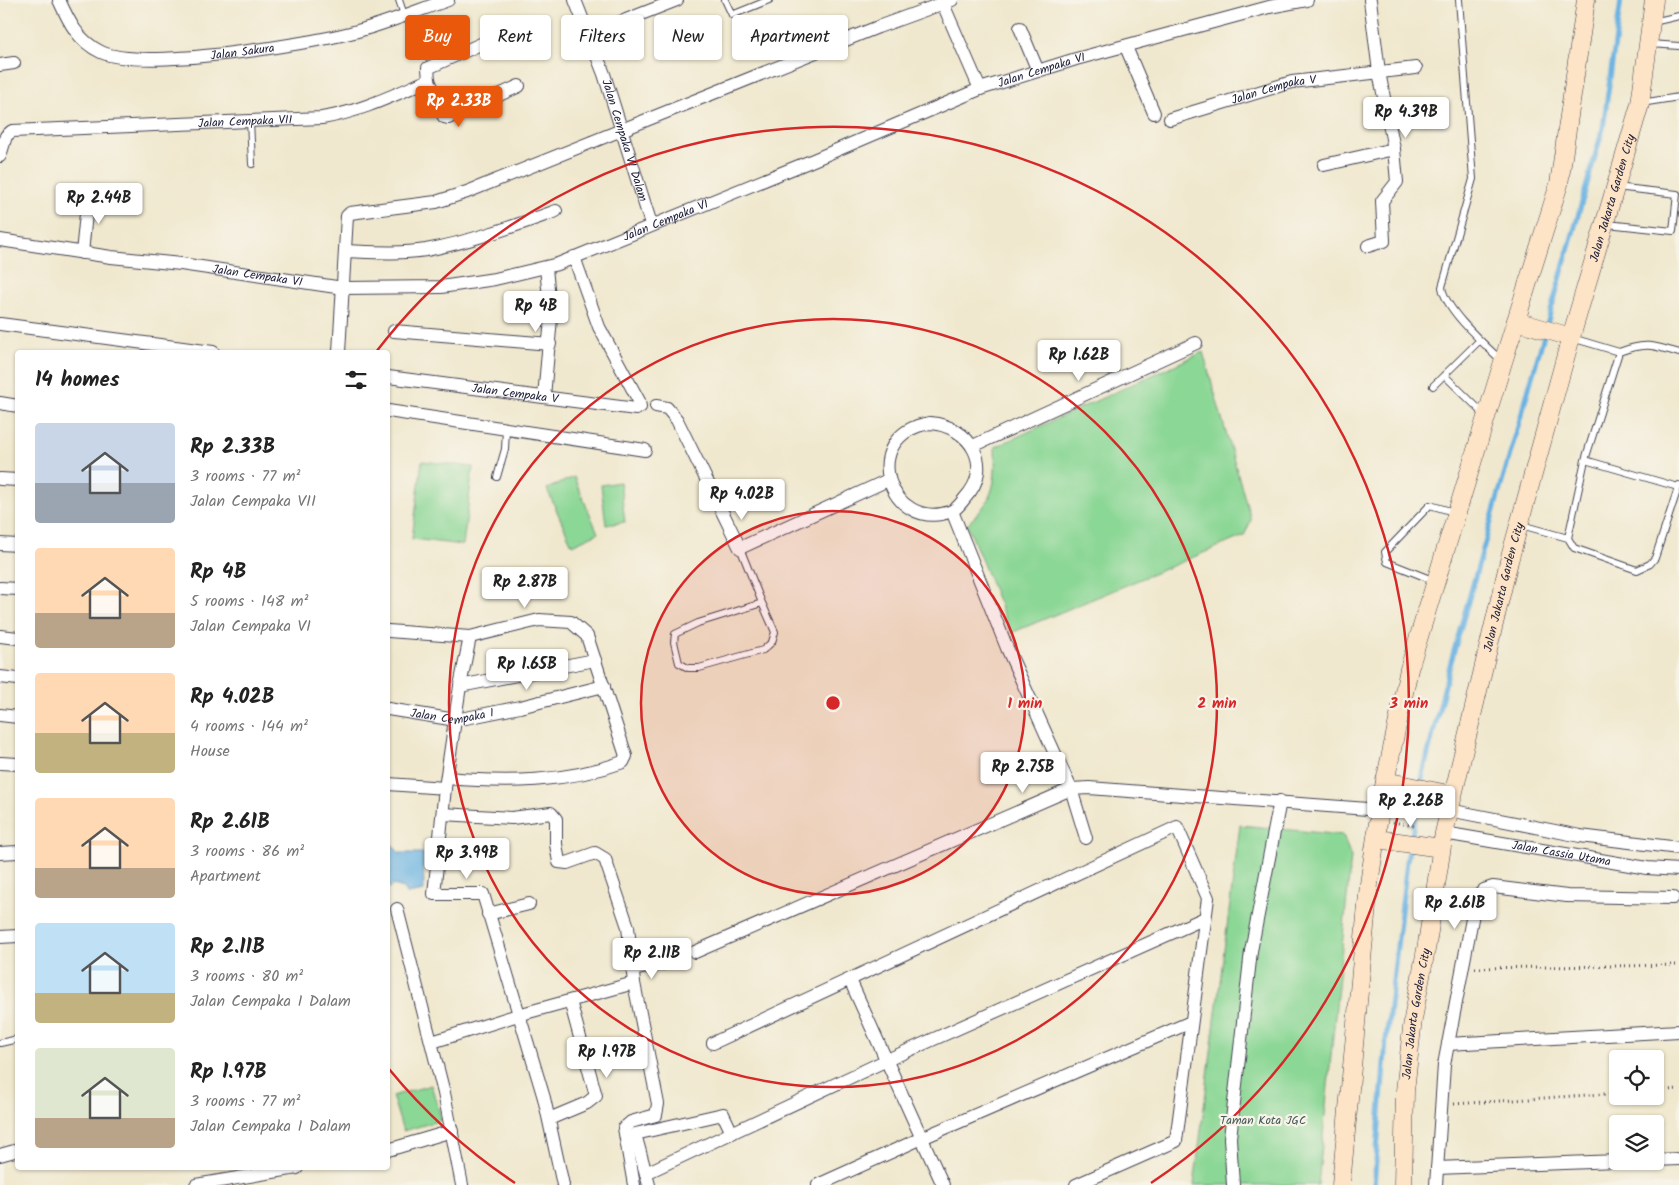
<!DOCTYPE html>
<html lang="en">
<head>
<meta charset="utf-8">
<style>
  :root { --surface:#fff; --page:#f6f6f6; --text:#222; --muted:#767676; --accent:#ea580c }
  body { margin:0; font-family:Kalam,sans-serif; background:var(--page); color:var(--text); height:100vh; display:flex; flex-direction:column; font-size:19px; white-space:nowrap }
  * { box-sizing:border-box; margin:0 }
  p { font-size:16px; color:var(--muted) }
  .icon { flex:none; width:28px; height:28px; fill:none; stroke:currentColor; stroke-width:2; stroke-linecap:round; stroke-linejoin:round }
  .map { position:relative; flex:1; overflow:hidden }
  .details { position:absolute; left:15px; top:350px; width:375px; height:820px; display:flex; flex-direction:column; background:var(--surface); border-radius:5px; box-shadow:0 1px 4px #0004 }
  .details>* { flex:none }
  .guide { position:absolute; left:405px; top:15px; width:475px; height:45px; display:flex; gap:10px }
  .tools { position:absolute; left:1609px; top:1050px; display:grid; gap:10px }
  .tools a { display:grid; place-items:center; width:55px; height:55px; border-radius:5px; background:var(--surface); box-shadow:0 1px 4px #0004; font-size:25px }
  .price { position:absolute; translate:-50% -42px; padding:0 11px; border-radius:5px; background:#fff; color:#222; font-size:16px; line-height:32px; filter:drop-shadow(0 1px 2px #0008) }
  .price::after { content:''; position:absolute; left:50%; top:30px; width:15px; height:11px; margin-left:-8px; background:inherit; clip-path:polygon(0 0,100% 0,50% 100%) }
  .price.current { background:var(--accent); color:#fff }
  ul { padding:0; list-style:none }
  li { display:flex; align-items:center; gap:15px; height:125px; padding:0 20px }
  li span { display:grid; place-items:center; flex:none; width:140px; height:100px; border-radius:5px; color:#555 }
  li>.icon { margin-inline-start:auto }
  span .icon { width:60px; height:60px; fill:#fffc; stroke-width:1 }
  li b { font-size:21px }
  h2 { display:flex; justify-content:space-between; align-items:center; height:60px; padding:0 20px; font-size:21px }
  .tag { padding:0 18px; border-radius:5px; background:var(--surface); box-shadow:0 1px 4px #0004; font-size:18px; line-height:45px }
  .tag.current { background:var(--accent); color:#fff }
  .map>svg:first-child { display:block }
  .green { fill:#8bd795; stroke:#567c68 }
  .water { fill:#6bb3e2; stroke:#466a8e }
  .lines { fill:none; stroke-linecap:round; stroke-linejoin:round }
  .stream { stroke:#6bb3e2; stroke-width:5 }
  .lane-casing { stroke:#414051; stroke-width:8 }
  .street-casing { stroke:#414051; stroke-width:14 }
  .secondary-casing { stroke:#414051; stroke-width:19 }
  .path { stroke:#414051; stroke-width:3; stroke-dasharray:1 4; stroke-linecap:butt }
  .lane { stroke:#fff; stroke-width:6 }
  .street { stroke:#fff; stroke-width:12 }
  .secondary { stroke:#fee4c6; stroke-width:18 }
  .ring { fill:none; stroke:#d62828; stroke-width:2.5 }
  .labels { text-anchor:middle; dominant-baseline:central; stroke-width:4.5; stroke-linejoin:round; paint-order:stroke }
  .street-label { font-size:12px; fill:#22223b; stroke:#f7f3e8 }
  .park-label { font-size:12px; fill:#425856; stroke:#f7f3e8 }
  .centre { fill:#d62828; stroke:#f7f3e8; stroke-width:2.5 }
  .ring-label { font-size:15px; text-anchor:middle; font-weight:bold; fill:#d62828; stroke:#f7f3e8; stroke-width:4.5; stroke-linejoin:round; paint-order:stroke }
</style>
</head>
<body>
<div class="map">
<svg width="1679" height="1185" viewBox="0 0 1679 1185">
  <rect width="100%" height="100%" fill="#f7f3e8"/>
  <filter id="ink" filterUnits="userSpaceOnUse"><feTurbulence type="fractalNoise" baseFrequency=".02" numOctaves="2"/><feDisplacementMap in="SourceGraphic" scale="10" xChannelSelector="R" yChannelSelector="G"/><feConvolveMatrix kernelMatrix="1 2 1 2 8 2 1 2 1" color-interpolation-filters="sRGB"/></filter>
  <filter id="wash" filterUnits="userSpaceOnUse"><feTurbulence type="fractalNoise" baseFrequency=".0096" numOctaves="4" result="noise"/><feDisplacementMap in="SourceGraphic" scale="20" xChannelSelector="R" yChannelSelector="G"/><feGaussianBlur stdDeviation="1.12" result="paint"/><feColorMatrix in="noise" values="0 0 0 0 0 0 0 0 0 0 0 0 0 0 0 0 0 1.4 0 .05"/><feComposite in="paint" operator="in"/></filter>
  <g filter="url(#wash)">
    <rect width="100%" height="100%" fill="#f0e8ce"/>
    <path class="green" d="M1203,352l48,168 -7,16 -233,97 -44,-109c28,-24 29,-41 28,-77z
      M422,461l51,6 -10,78 -51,-6z
      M574,477l24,56 -26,12 -25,-56z
      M620,482l5,40 -19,3 -5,-40z
      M1240,825l103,10 8,22 -33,328h-124z
      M431,1085l11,35 -39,11 -11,-35z"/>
    <path class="water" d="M388,830h2l1,13 8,10h24l1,38 -17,3 -3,-6 -11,-3 -5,4z"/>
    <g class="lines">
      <path class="stream" d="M1374,1185l12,-144 21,-180 16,-87 27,-109 153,-537 18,-128"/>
    </g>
  </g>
  <g filter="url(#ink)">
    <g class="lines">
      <g class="lane-casing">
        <path id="lane" d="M399,0l5,15
          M725,0l7,15 37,-15
          M1459,0l14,179 -31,108c3,23 43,58 60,74
          M1653,22l26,-6
          M1650,44l29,2
          M1641,103l38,-6
          M250,120l2,44
          M1607,224l66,7 4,-37 -61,-7
          M1572,338l47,14
          M1679,353c-26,-8 -35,-11 -60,-1l-34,108 -17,78 6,10 63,22 13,-6 5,-6 24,-73
          M1444,375l41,40
          M1433,386l47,-46
          M1585,460l93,27
          M497,477l8,-28 1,-20
          M1521,525l47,13
          M740,548l22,55 -64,20 -23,11 -1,8 5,21 9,5h11l64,-18 9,-8 3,-10 -13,-29
          M1435,581l-48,-19 -2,-10 45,-47 27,8
          M0,1043l18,-4"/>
      </g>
      <g class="street-casing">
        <g id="street">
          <path id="s1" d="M59,0c10,22 19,41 42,52 40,19 202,-7 249,-19 33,-8 66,-22 98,-33"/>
          <path id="s2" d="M575,0l29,74 47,150"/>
          <path d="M943,4l37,85"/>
          <path d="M1020,28l18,43"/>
          <path d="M590,34l87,-34"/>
          <path d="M483,43l-55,25 1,12 15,37 4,1 71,-32"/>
          <path d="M1126,47l28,66"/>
          <path d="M0,65l14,-2"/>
          <path id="s3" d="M1170,119l122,-37 124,-14"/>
          <path id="s4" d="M0,156l6,-20 6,-5 310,-13c37,-6 72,-23 107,-38"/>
          <path d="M1324,165l70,-16"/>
          <path id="s5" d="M0,240l111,17 70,7 162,24 98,-1 54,-8 63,-15 253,-103 169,-72 96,-30 193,-52 38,-7"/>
          <path d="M1368,246l16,-5 -2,-40 15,-19 -3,-33 -15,-77 -9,-72"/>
          <path d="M345,251c27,1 54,3 81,-1 44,-8 88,-24 130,-39"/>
          <path d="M82,253l6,-59"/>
          <path d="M0,324l213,28"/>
          <path d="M394,331l156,13"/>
          <path d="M339,352l8,-136 3,-3 86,-11 31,-10 411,-165 74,-27"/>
          <path id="s6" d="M388,377l248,32 4,-2 -1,-6 -40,-74 -25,-70"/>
          <path d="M544,397l7,-79 -5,-50"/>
          <path d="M0,403l18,3"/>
          <path d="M656,406l11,2 10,12 63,128 148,-68"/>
          <path d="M388,411l257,39"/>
          <path d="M930,423c40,3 65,43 35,75 -3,4 -9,11 -13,13 -63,24 -96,-76 -22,-88z"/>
          <path d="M973,446l223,-103"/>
          <path d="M0,479l18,1"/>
          <path d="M952,511l55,137 64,141 15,49"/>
          <path d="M0,544l18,1"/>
          <path d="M0,588l18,1"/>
          <path d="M388,631l82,6 69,-17 32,2 16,14 39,120 -3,6c-58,21 -116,21 -176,16"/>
          <path d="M0,636l18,2"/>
          <path d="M0,677l18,2"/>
          <path d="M460,686l135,-26"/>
          <path id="s7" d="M388,709l68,11 64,-13 84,-21"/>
          <path d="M0,715l18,2"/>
          <path d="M0,763l18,1"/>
          <path d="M388,784l57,4 15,-102 10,-49"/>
          <path d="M445,788l-11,106h49l61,204 19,87"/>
          <path d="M1449,810l131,26 99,12"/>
          <path id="s8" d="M1444,833l203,35 32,2"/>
          <path d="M0,853l18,-1"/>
          <path d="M397,909l47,184 18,92"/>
          <path d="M488,914l41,-10"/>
          <path d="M0,937l18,-1"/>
          <path d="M695,952l376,-163 18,-1 292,22"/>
          <path d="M633,970l33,-7"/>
          <path d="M850,980l93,205"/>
          <path d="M432,1042l86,-27 116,-32 -6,-56 -23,-68 -10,-6 -28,10 -8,-1 -3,-18v-25l-5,-6 -39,5 -69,-4"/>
          <path d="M713,1043l464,-216 31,71 -32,243 -100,44"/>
          <path d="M1448,1044l231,-13"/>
          <path d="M549,1119l38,-16 9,-7 -26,-95"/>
          <path d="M388,1150l64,-19"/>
          <path d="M0,1155l18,-5"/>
          <path d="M1655,1160l24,-1"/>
          <path d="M1437,1168l181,-7"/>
          <path d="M646,1173l241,-113 318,-142"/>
          <path d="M196,1185l101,-17"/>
          <path d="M634,1185l-10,-57 7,-6 25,-7 2,-11 -24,-121"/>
          <path d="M649,1185l-14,-51 88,-20 9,19"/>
          <path d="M818,1185l104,-47 269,-116"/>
          <path d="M1233,1185l-3,-47 21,-187 29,-150"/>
          <path d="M1436,1185l8,-120 32,-167 8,-8 9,-3 74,9 106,2"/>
        </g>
      </g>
      <g class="secondary-casing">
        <g id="secondary">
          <path d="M1516,321l55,16"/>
          <path d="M1385,781l67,14"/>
          <path d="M1377,839l64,9"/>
          <path d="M1341,1185l28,-301 13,-88 27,-127 94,-307 56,-178 27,-184"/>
          <path id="s9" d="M1403,1185l2,-94 8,-72 14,-75 17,-111 65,-272 62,-224 69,-233 14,-104"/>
        </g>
      </g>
      <path class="path" d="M1393,822l21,4
        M1475,968l204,-3
        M1655,1091l24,-2
        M1454,1104l164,-11"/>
      <use href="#lane" class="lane"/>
      <use href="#street" class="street"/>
      <use href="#secondary" class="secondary"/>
    </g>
  </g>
  <circle cx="833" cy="703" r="192" fill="#d62828" fill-opacity=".12"/>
  <g class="ring">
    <circle cx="833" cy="703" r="192"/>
    <circle cx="833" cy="703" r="384"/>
    <path d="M515 1183A576 576 0 0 1 389 1069M376 352A576 576 0 1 1 1151 1183"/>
  </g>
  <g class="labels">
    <g class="street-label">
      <text stroke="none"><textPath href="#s1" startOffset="211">Jalan Sakura</textPath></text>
      <text stroke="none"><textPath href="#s5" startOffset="1085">Jalan Cempaka VI</textPath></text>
      <text stroke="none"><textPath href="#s3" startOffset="108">Jalan Cempaka V</textPath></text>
      <text stroke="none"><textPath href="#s4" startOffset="262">Jalan Cempaka VII</textPath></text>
      <text stroke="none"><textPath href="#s2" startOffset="149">Jalan Cempaka VI Dalam</textPath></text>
      <text stroke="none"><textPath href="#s9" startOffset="1012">Jalan Jakarta Garden City</textPath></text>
      <text stroke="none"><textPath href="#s5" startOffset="680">Jalan Cempaka VI</textPath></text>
      <text stroke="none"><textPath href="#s5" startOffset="260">Jalan Cempaka VI</textPath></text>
      <text stroke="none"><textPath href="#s6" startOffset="128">Jalan Cempaka V</textPath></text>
      <text stroke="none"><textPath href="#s9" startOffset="608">Jalan Jakarta Garden City</textPath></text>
      <text stroke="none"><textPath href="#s7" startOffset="65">Jalan Cempaka I</textPath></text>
      <text stroke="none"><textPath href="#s8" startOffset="119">Jalan Cassia Utama</textPath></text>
      <text stroke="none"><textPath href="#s9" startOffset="172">Jalan Jakarta Garden City</textPath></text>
    </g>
    <g class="park-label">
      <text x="1263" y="1120">Taman Kota JGC</text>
    </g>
  </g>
  <circle cx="833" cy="703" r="8" class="centre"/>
  <g class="ring-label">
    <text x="1025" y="708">1 min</text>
    <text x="1217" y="708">2 min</text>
    <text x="1409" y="708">3 min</text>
  </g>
</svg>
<div class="tools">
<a><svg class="icon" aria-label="locate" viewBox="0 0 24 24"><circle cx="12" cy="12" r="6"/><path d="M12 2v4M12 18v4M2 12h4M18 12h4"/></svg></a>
<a><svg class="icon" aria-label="layers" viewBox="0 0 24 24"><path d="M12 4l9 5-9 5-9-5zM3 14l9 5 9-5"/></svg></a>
</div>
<b class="price current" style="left:459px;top:128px">Rp 2.33B</b>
<b class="price" style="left:1406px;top:139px">Rp 4.39B</b>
<b class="price" style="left:99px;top:225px">Rp 2.44B</b>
<b class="price" style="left:536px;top:333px">Rp 4B</b>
<b class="price" style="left:1079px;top:382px">Rp 1.62B</b>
<b class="price" style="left:742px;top:521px">Rp 4.02B</b>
<b class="price" style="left:525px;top:609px">Rp 2.87B</b>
<b class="price" style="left:527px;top:691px">Rp 1.65B</b>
<b class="price" style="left:1023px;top:794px">Rp 2.75B</b>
<b class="price" style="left:1411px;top:828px">Rp 2.26B</b>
<b class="price" style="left:467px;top:880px">Rp 3.99B</b>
<b class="price" style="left:1455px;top:930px">Rp 2.61B</b>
<b class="price" style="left:652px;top:980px">Rp 2.11B</b>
<b class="price" style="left:607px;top:1079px">Rp 1.97B</b>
<div class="guide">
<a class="tag current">Buy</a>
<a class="tag">Rent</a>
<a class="tag">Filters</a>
<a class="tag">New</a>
<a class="tag">Apartment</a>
</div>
<section class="details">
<h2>14 homes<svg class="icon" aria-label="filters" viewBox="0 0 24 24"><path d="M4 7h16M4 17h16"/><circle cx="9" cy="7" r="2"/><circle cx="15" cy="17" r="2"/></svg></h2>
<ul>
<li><span style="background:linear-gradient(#c9d6e8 60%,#9aa5b1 0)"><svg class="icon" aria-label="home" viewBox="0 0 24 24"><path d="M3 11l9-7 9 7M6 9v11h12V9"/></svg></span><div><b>Rp 2.33B</b><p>3 rooms · 77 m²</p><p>Jalan Cempaka VII</p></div></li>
<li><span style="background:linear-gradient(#ffd9b3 65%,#b9a48a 0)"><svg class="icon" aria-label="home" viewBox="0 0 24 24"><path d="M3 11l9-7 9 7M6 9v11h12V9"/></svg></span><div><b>Rp 4B</b><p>5 rooms · 148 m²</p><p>Jalan Cempaka VI</p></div></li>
<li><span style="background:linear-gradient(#ffd9b3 60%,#c2b280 0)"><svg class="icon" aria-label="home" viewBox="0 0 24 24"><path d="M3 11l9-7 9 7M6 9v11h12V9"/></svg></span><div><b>Rp 4.02B</b><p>4 rooms · 144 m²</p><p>House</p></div></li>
<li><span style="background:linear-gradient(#ffd9b3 70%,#b9a48a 0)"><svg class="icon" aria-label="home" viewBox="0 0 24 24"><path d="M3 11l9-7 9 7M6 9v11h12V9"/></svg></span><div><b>Rp 2.61B</b><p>3 rooms · 86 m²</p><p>Apartment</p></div></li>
<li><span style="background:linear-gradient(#bfe0f5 70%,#c2b280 0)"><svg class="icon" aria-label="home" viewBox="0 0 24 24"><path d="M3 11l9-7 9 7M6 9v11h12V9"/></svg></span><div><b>Rp 2.11B</b><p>3 rooms · 80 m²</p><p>Jalan Cempaka I Dalam</p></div></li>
<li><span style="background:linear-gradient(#dfe7d0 70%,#b9a48a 0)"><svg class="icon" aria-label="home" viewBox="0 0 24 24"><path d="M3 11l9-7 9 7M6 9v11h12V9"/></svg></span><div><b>Rp 1.97B</b><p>3 rooms · 77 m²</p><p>Jalan Cempaka I Dalam</p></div></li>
</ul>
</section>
</div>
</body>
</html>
